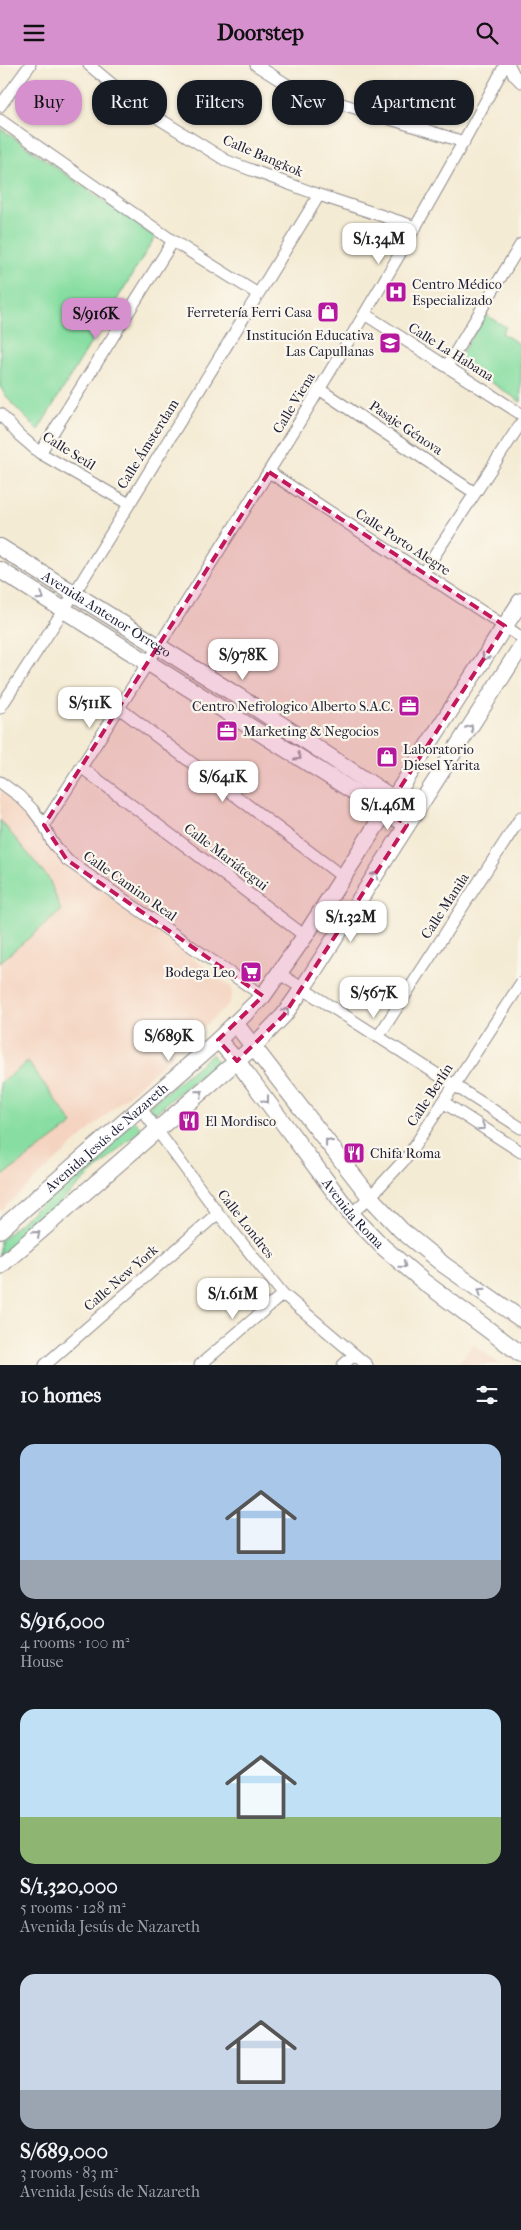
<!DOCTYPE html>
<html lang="en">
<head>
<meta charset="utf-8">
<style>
  :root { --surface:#171b24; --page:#242831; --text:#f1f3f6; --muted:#9ea1a6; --accent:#d690ce }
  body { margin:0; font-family:"IM FELL French Canon",serif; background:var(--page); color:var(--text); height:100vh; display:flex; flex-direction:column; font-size:19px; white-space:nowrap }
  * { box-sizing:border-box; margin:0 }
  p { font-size:16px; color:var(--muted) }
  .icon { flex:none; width:28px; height:28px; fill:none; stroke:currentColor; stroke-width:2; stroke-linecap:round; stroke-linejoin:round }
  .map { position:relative; height:1300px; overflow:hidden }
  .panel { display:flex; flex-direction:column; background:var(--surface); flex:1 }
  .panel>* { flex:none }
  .top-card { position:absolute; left:15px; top:15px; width:491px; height:45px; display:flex; gap:10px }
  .price { position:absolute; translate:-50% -42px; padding:0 11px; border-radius:10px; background:#fff; color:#222; font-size:16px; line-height:32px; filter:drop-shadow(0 1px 2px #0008) }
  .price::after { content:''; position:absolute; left:50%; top:30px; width:15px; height:11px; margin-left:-8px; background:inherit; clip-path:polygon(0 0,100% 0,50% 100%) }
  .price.active { background:var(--accent); color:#111 }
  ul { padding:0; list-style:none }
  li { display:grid; align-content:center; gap:10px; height:265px; padding:0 20px }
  li span { display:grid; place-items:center; height:155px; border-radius:15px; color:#555 }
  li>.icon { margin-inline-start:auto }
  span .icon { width:90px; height:90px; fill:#fffc; stroke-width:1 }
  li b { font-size:21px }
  h2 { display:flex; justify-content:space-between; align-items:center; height:60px; padding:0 20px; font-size:21px }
  .chip { padding:0 18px; border-radius:20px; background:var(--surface); box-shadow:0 1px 4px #0004; font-size:18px; line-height:45px }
  .chip.active { background:var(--accent); color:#111 }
  header { display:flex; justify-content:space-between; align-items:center; height:65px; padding:0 20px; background:var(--accent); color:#111; font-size:22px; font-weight:700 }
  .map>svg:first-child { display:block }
  .built { fill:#f4d3c0 }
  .green { fill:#88dea2; stroke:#55806e }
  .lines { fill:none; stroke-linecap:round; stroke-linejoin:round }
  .street-casing { stroke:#8b8688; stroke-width:13 }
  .secondary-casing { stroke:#8b8688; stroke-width:18 }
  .street { stroke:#fff; stroke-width:11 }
  .secondary { stroke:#fff; stroke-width:16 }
  .oneway { stroke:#9c9ca7 }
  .marked { fill:#c2185b; fill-opacity:0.2; stroke:#c2185b; stroke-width:4; stroke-dasharray:10 6; stroke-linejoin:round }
  .labels { text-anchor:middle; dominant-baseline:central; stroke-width:4.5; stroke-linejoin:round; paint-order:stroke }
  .street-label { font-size:14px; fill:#22223b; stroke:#fbf7ec }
  .poi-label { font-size:14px; fill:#22223b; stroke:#fbf7ec; text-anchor:start }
</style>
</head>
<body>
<header><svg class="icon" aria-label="menu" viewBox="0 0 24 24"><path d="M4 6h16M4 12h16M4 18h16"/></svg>Doorstep<svg class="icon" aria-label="search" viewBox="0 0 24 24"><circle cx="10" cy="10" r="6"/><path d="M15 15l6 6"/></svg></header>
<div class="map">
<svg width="521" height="1300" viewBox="0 0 521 1300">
  <rect width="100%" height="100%" fill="#fbf7ec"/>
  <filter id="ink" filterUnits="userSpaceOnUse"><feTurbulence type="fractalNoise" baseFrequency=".02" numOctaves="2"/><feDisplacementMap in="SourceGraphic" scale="10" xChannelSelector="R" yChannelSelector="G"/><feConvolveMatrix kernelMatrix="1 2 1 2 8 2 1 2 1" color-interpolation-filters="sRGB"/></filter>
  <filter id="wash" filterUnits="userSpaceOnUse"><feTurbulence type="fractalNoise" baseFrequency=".0096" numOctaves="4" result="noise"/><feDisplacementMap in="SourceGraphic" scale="20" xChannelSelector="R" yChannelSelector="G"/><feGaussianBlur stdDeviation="1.12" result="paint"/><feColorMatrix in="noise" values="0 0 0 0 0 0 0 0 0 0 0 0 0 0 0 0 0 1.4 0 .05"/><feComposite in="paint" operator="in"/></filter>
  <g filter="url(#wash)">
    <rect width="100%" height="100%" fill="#f4ebd4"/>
    <path class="built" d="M0,725l26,17 28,47 177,133 1,8 -3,9 -229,207z
      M473,1279l28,21h-44z"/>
    <path class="green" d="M0,63l155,109 -117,193 -25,-25 -13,-18z
      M486,250l20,12 -4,6 19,12v57l-64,-42z
      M0,755l49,59 12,32 -61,51z
      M212,989l5,7 -63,53 -5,-8z
      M28,997l45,62 -73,54v-95z
      M134,1055l7,9 -141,127v-15z"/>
  </g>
  <g filter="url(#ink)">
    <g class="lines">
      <g class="street-casing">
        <path id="street" d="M89,0l48,40 90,56 92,34 97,32
          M256,0l38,24 170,53
          M509,0l5,10 7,7
          M0,41l30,-41
          M0,55l173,121 85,53
          M366,250l155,99
          M447,301l74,-122
          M319,324l156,104
          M0,349l19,21 21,18 89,51
          M40,388l133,-212
          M269,407l252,165
          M423,508l98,-150
          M0,643l74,-114 245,-399
          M119,643l224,169
          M81,702l224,169
          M0,717l19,14 13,13 12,16 8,17 15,18 196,136
          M44,760c160,-250 322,-498 461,-760
          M280,909l241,154
          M378,972l143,-220
          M443,1037l78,50
          M140,1042l78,106 65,81 84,71
          M351,1149l19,-17 38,-41 113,-173
          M45,1300l173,-152
          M200,1300l83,-71
          M343,1300l10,-9"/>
      </g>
      <g class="secondary-casing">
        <g id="secondary">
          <path id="s1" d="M0,482l241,151 174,115"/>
          <path d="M0,505l407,255"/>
          <path d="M235,958l135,174 31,33 43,35 77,54"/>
          <path id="s2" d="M218,975l19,21 114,153 32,33 41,35 97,72"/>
          <path id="s3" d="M0,1165l218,-190 45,-44 42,-60 216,-335"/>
          <path d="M0,1201l253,-219 31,-32 19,-27 218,-341"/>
        </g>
      </g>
      <use href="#street" class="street"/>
      <use href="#secondary" class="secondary"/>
    </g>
    <defs><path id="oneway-chevron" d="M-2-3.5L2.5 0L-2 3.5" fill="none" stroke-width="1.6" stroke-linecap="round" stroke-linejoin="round" transform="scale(1.25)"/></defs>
    <g class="oneway">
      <use href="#oneway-chevron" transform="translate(41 532) rotate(33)"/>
      <use href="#oneway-chevron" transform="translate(485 592) rotate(123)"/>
      <use href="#oneway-chevron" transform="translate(470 663) rotate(-57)"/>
      <use href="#oneway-chevron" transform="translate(298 692) rotate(32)"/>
      <use href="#oneway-chevron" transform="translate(375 810) rotate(-57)"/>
      <use href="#oneway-chevron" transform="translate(286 946) rotate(-53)"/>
      <use href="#oneway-chevron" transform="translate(200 1028) rotate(-41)"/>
      <use href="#oneway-chevron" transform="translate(266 1035) rotate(53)"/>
      <use href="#oneway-chevron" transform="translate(482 1062) rotate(33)"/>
      <use href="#oneway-chevron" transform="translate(328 1077) rotate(-128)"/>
      <use href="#oneway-chevron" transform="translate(37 1169) rotate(-41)"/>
      <use href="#oneway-chevron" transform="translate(403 1200) rotate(40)"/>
      <use href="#oneway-chevron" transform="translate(481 1226) rotate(-145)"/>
    </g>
  </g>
  <path class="marked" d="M269,407l236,154 -120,185 22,14 -123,190 -47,46 -19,-21 45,-44 -196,-136 -23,-35z"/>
  <defs>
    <g id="hospital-square" transform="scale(1.125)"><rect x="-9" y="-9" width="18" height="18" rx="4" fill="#b5179e" stroke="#fbf7ec"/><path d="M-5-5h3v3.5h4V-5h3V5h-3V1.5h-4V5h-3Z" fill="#fff"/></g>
    <g id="shop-square" transform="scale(1.125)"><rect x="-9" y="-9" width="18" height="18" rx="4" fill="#b5179e" stroke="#fbf7ec"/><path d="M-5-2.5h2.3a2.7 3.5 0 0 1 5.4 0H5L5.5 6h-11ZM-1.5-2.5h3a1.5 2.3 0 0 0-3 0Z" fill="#fff"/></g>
    <g id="school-square" transform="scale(1.125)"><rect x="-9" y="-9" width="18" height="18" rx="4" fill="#b5179e" stroke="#fbf7ec"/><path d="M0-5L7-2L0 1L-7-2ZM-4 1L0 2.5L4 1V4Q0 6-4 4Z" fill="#fff"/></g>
    <g id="office-square" transform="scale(1.125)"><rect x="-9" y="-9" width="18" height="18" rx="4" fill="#b5179e" stroke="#fbf7ec"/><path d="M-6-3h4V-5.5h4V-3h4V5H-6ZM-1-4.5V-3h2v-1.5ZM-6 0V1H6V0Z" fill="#fff"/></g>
    <g id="supermarket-square" transform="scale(1.125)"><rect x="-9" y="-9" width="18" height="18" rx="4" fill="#b5179e" stroke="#fbf7ec"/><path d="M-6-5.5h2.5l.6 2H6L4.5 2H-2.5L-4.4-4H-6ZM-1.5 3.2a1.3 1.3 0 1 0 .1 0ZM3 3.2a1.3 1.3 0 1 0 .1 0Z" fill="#fff"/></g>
    <g id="restaurant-square" transform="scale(1.125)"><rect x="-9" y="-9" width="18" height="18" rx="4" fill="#b5179e" stroke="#fbf7ec"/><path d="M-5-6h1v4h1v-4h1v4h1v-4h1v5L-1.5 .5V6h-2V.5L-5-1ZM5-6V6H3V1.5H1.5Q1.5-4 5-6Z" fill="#fff"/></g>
  </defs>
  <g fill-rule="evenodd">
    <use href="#hospital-square" x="396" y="227"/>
    <use href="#shop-square" x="328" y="247"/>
    <use href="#school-square" x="390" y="278"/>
    <use href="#office-square" x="409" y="641"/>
    <use href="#office-square" x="227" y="666"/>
    <use href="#shop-square" x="387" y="692"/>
    <use href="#supermarket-square" x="251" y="907"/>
    <use href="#restaurant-square" x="189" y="1056"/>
    <use href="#restaurant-square" x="354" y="1088"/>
  </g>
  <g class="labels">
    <g class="street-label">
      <text transform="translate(263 91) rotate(23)">Calle Bangkok</text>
      <text transform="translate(451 287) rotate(32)">Calle La Habana</text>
      <text transform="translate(294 338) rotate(-59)">Calle Viena</text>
      <text transform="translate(406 363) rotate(34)">Pasaje Génova</text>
      <text transform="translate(148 379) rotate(-58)">Calle Ámsterdam</text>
      <text transform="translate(69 386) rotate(32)">Calle Seúl</text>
      <text transform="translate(403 477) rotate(33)">Calle Porto Alegre</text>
      <text stroke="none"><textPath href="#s1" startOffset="126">Avenida Antenor Orrego</textPath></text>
      <text transform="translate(226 792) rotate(37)">Calle Mariátegui</text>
      <text transform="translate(130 821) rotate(35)">Calle Camino Real</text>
      <text transform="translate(445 841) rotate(-57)">Calle Manila</text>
      <text transform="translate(430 1030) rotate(-57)">Calle Berlín</text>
      <text stroke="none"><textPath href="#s3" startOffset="141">Avenida Jesús de Nazareth</textPath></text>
      <text stroke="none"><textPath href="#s2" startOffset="220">Avenida Roma</textPath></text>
      <text transform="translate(246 1159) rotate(52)">Calle Londres</text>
      <text transform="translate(121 1213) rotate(-41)">Calle New York</text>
    </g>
    <g class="poi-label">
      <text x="412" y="219">Centro Médico<tspan x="412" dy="16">Especializado</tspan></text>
      <text x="312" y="247" text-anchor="end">Ferretería Ferri Casa</text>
      <text x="374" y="270" text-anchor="end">Institución Educativa<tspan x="374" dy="16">Las Capullanas</tspan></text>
      <text x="393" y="641" text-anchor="end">Centro Nefrologico Alberto S.A.C.</text>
      <text x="243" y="666">Marketing &amp; Negocios</text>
      <text x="403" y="684">Laboratorio<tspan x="403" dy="16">Diesel Yarita</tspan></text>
      <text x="235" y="907" text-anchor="end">Bodega Leo</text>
      <text x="205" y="1056">El Mordisco</text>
      <text x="370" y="1088">Chifa Roma</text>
    </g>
  </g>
</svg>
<b class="price" style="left:379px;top:200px">S/1.34M</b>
<b class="price active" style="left:96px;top:275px">S/916K</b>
<b class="price" style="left:243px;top:616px">S/978K</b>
<b class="price" style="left:90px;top:664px">S/511K</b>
<b class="price" style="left:223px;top:738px">S/641K</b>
<b class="price" style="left:388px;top:766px">S/1.46M</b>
<b class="price" style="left:351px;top:878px">S/1.32M</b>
<b class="price" style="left:374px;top:954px">S/567K</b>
<b class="price" style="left:169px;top:997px">S/689K</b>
<b class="price" style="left:233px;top:1255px">S/1.61M</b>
<div class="top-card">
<a class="chip active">Buy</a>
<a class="chip">Rent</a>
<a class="chip">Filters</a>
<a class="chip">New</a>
<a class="chip">Apartment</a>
</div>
</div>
<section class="panel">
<h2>10 homes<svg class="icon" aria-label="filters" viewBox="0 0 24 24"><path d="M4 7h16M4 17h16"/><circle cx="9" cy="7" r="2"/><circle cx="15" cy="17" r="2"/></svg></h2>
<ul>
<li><span style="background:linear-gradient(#a9c7e8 75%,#9aa5b1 0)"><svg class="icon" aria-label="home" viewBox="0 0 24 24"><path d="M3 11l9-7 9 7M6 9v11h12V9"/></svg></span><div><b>S/916,000</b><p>4 rooms · 100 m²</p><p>House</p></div></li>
<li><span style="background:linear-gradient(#bfe0f5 70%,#8fb573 0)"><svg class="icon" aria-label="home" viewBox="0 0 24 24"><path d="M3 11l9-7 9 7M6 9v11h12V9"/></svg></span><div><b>S/1,320,000</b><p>5 rooms · 128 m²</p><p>Avenida Jesús de Nazareth</p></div></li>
<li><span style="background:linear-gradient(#c9d6e8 75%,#9aa5b1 0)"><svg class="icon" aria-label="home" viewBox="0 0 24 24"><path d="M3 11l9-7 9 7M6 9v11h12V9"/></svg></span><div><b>S/689,000</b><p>3 rooms · 83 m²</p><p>Avenida Jesús de Nazareth</p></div></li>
</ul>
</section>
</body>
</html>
